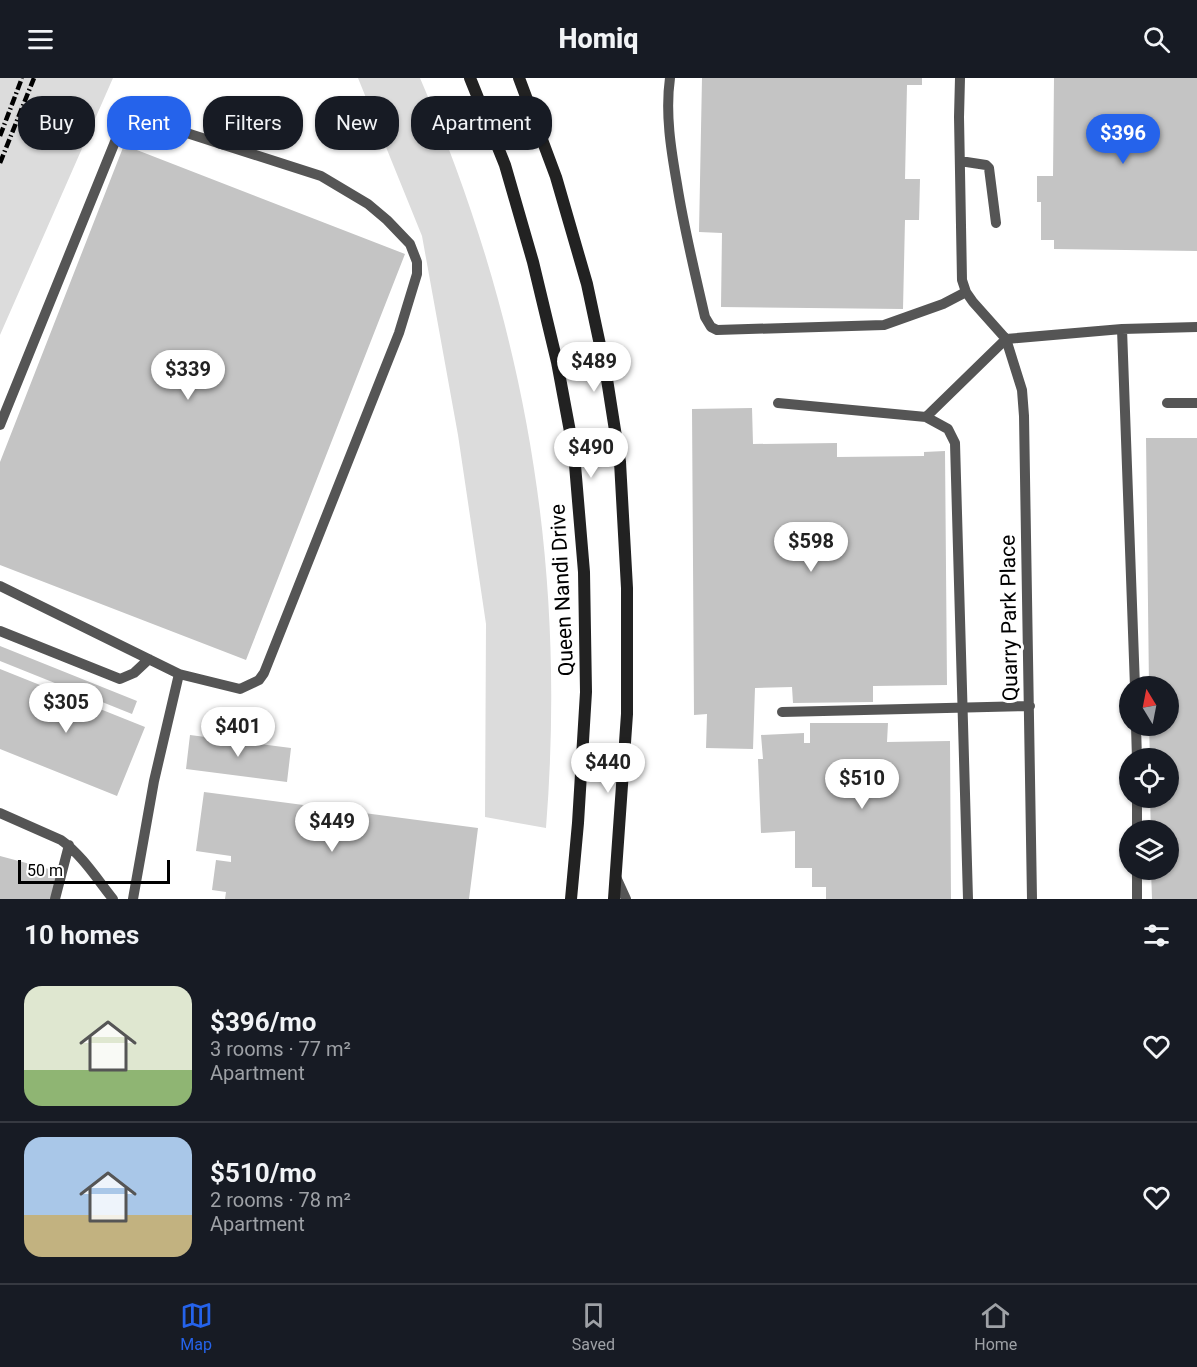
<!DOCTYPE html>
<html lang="en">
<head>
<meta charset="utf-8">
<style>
  :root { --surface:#171b24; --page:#242831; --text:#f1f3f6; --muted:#9ea1a6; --line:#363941; --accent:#2563eb }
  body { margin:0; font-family:Roboto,sans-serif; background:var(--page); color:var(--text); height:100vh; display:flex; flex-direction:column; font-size:22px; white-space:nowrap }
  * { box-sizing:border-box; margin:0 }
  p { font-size:20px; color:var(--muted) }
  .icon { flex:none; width:33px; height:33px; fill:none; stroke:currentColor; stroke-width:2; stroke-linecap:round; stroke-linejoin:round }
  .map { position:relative; height:821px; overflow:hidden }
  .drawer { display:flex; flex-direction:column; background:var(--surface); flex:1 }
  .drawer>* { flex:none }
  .top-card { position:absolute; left:18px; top:18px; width:600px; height:54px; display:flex; gap:12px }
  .needle { width:39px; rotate:350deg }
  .controls { position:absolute; left:1119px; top:598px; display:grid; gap:12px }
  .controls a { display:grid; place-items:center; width:60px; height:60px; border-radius:50%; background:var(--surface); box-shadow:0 2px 4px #0004; font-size:30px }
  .scale { position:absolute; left:18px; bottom:15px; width:152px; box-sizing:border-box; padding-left:6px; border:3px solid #000; border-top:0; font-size:16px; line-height:21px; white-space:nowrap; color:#000; -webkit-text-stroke:4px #fff; paint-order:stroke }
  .price { position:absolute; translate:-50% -51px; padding:0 14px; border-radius:21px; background:#fff; color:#222; font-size:20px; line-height:39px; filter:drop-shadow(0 2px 3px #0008) }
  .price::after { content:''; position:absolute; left:50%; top:36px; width:18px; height:14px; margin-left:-9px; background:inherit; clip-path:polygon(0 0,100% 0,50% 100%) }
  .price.active { background:var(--accent); color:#fff }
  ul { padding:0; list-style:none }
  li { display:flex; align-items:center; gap:18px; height:150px; padding:0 24px }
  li+li { border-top:2px solid var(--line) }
  li span { display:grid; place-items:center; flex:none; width:168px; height:120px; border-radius:18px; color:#555 }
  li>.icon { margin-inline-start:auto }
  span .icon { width:72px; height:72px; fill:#fffc; stroke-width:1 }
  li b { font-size:26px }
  h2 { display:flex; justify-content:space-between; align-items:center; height:72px; padding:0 24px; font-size:26px }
  .chip { padding:0 21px; border-radius:24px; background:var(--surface); box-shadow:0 2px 4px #0004; font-size:21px; line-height:54px }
  .chip.active { background:var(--accent); color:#fff }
  header { display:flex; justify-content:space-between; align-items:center; height:78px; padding:0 24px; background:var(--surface); font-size:27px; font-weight:800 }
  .tab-bar { display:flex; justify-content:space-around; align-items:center; height:84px; border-top:2px solid var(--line); background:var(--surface); font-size:16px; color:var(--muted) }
  .tab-bar a { display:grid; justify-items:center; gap:3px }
  .tab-bar .active { color:var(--accent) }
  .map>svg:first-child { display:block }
  .green { fill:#dcdcdc }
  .building { fill:#c4c4c4 }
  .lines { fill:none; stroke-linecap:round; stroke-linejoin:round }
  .service { stroke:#555; stroke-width:10 }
  .secondary { stroke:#222; stroke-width:12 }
  .rail { stroke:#000; stroke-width:4.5; stroke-dasharray:9 3 1.5 3; stroke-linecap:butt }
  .labels { text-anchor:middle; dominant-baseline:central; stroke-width:6; stroke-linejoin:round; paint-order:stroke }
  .street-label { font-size:21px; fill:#000; stroke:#fff }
</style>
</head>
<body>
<header><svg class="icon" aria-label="menu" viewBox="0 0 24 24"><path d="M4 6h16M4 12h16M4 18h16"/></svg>Homiq<svg class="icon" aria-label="search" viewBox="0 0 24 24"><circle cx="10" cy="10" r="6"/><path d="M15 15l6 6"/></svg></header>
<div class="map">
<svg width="1197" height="821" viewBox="0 0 1197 821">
  <rect width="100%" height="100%" fill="#fff"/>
  <path class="green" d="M0,0h113l-113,257z
    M358,0h62c105,244 147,484 126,750l-61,-11 1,-193 -28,-189 -36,-199z"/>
  <path class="building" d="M702,0h220v7h-15l-2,94h15l-1,41h-14l-2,89 -182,-2 1,-74 -23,-1z
    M1054,0h143v173l-143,-2v-9h-13v-38h-4v-26h16z
    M124,67l281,109 -159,406 -246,-95v-103z
    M752,330l1,36 84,-1v14l87,-1v-4l21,-1 2,234 -74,1v16l-80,1 -1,-16 -37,1 -2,61 -47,-1 1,-34 -13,1 -2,-306z
    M1146,360h51v461h-45l-1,-29h17v-39h-17l-1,-33h18v-39h-18l-1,-33h19v-39h-19z
    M0,568l137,55 -5,13 -132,-53z
    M0,591l145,58 -28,69 -117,-47z
    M810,645h78l-1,19 63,-1 1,158h-125v-12h-14v-19h-17v-37l-34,2 -3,-74h5l-2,-24 43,-2v10h6z
    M190,657l101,13 -4,34 -101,-13z
    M204,714l274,36 -9,71h-244l1,-7 -14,-2 4,-30 15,2v-6l-35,-5z
    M0,778l60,16 -8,27h-52z"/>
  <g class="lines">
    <path class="service" d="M670,0c-5,35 1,72 7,106 7,45 18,89 28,133l6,10 6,3 167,-5 59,-21 23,-12
      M960,0l-1,39 3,163 4,12 7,10 33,37 16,51 2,26 8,483
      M960,83l26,4 3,3 7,55
      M1122,251l13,358
      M778,325l148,14 22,12 7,14 13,456
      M1167,325h30
      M926,339l80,-78 116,-10 75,-2
      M0,347l121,-298 16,-10 184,59 47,28 19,16 23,24 7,18v12l-18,59 -135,340 -5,7 -19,9 -61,-15
      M0,508l179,88 -25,107 -21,118
      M0,553l120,48 14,-6 15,-14
      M782,634l248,-6
      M1136,648l1,33
      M1137,720v33
      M0,735l61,27c21,15 36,39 52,59
      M1137,792v29
      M616,799l10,22
      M55,821l14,-54"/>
    <path class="secondary" d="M470,0l35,87 28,97 24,100 17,91 10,119 2,120 -8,131 -7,76
      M519,0l37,99 31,107 19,89 14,89 7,126v126l-13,185"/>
    <path class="rail" d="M0,58l22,-58
      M0,85l34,-85"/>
  </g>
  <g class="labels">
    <g class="street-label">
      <text transform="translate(562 512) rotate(-93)">Queen Nandi Drive</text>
      <text transform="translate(1009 540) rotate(-91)">Quarry Park Place</text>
    </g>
  </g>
</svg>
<div class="controls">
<a><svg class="needle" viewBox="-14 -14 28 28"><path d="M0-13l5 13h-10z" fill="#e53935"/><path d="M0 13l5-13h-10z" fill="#9ea1a6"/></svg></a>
<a><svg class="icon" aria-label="locate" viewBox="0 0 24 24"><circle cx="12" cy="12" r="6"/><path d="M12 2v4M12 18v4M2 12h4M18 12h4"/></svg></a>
<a><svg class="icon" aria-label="layers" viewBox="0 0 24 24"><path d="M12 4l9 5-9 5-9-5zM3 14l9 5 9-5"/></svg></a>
</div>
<div class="scale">50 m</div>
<b class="price active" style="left:1123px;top:87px">$396</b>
<b class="price" style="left:594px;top:315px">$489</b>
<b class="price" style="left:188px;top:323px">$339</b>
<b class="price" style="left:591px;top:401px">$490</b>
<b class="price" style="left:811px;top:495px">$598</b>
<b class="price" style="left:66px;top:656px">$305</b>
<b class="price" style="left:238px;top:680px">$401</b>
<b class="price" style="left:608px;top:716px">$440</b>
<b class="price" style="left:862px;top:732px">$510</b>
<b class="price" style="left:332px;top:775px">$449</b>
<div class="top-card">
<a class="chip">Buy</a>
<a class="chip active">Rent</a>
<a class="chip">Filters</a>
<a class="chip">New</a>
<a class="chip">Apartment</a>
</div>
</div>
<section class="drawer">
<h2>10 homes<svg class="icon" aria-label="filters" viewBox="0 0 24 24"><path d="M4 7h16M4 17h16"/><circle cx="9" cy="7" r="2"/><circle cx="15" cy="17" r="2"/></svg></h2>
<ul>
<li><span style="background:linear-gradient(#dfe7d0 70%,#8fb573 0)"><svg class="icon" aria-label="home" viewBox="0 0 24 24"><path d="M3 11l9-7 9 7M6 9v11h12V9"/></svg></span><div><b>$396/mo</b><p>3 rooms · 77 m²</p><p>Apartment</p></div><svg class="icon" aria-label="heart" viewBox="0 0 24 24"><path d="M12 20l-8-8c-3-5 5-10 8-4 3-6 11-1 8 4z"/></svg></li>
<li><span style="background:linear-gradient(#a9c7e8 65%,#c2b280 0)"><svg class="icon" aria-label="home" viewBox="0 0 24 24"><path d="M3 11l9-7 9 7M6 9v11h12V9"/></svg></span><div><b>$510/mo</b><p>2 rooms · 78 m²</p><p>Apartment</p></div><svg class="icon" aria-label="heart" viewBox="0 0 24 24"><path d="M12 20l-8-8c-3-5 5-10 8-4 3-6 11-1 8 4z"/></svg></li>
</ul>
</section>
<nav class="tab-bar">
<a class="active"><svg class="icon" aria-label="map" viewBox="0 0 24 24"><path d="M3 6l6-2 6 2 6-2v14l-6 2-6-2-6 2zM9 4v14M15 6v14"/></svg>Map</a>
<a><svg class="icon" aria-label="saved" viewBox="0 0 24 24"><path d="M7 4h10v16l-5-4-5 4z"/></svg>Saved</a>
<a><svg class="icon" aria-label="home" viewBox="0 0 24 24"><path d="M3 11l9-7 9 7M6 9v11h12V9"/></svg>Home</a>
</nav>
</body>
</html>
